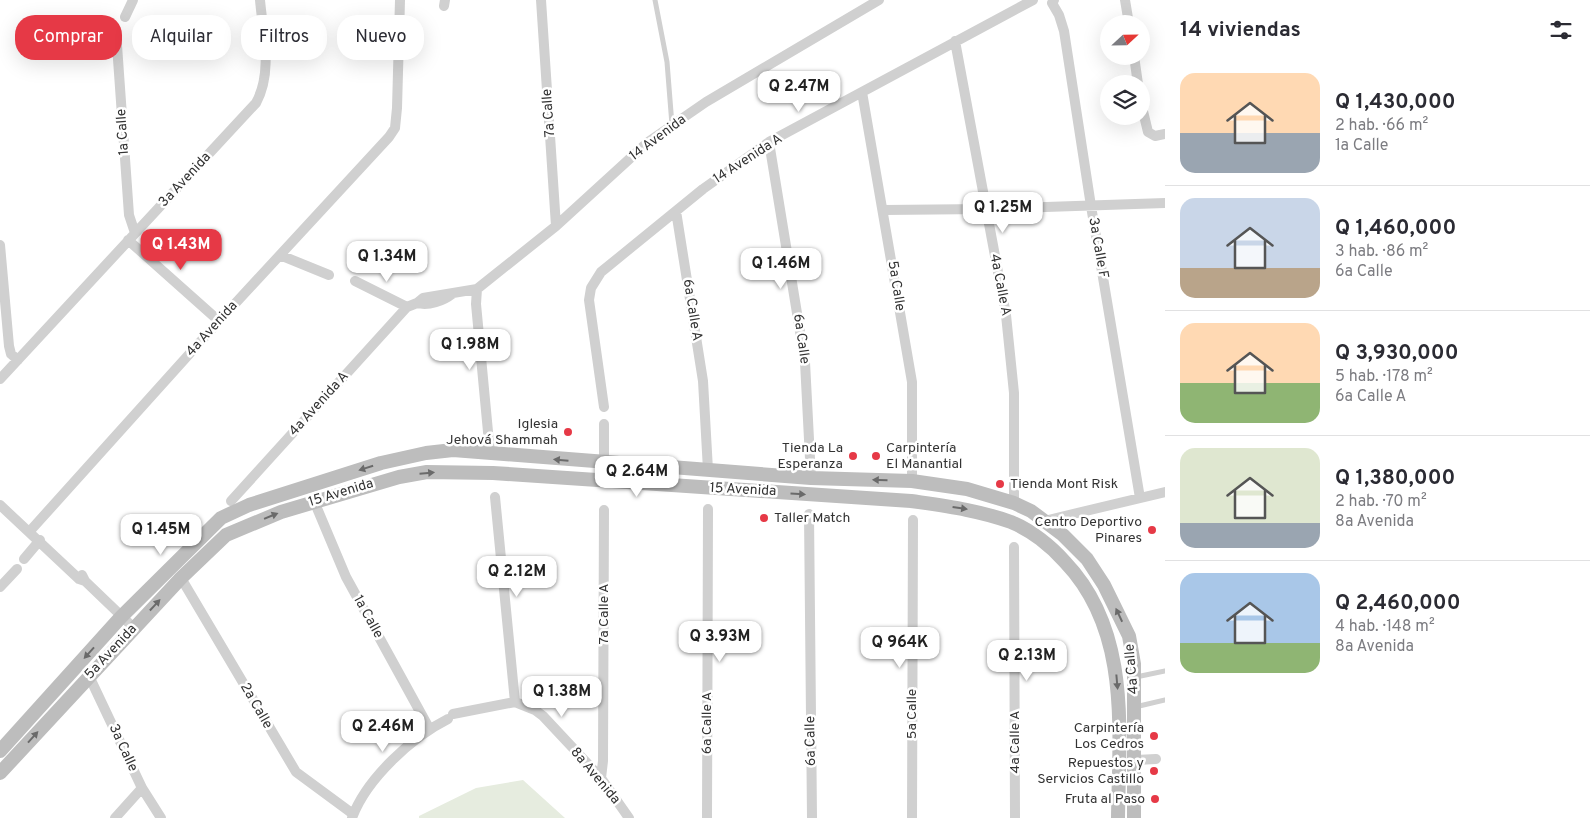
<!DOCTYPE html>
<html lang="es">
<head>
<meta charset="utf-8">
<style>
  :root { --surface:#fff; --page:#f7f7f7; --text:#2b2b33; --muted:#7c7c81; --line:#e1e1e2; --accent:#e63946 }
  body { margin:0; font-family:Overpass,sans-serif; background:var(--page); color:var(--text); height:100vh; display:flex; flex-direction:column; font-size:19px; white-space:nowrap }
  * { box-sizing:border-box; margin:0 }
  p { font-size:16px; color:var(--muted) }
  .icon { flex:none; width:28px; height:28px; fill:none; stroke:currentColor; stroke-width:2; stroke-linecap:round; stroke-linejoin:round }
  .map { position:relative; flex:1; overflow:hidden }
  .details { display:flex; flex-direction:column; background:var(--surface); width:425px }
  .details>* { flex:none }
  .banner { position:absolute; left:15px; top:15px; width:475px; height:45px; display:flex; gap:10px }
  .needle { width:32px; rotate:68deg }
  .fabs { position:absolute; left:1100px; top:15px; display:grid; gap:10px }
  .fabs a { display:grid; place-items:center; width:50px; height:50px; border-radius:50%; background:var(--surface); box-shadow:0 5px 20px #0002; font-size:25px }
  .price { position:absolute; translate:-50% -42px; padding:0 11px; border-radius:10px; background:#fff; color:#222; font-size:16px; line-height:32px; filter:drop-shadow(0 1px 2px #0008) }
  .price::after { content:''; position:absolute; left:50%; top:30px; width:15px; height:11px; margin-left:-8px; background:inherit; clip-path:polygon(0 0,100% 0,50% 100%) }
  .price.selected { background:var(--accent); color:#fff }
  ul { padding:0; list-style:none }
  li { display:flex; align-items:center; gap:15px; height:125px; padding:0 15px }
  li+li { border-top:1px solid var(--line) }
  li span { display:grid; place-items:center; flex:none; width:140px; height:100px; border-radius:15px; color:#555 }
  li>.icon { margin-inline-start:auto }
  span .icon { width:60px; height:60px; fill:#fffc; stroke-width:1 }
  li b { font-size:21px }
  h2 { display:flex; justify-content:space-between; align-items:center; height:60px; padding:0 15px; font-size:21px }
  .pill { padding:0 18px; border-radius:20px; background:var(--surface); box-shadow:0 5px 20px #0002; font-size:18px; line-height:45px }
  .pill.selected { background:var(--accent); color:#fff }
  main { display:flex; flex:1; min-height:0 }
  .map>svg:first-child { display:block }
  .green { fill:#e6ecdf }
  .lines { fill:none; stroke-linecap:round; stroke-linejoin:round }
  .lane { stroke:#d0d0d0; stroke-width:5 }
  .street { stroke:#d0d0d0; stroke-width:10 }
  .secondary { stroke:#bdbdbd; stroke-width:14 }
  .oneway { fill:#6a6a6a }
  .poi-dot { fill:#e63946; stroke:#fff; stroke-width:2 }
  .labels { text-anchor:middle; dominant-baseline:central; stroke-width:5; stroke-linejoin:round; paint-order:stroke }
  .street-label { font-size:14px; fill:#333; stroke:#fff }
  .poi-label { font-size:14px; fill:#333; stroke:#fff; text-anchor:end }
</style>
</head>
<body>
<main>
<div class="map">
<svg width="1165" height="818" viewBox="0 0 1165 818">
  <rect width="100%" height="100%" fill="#fff"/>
  <path class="green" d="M523,780l42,38h-146v-2l57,-28z"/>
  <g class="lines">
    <path class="lane" d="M655,0l12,62 5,63
      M1136,677l29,-6
      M1135,707l30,-7"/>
    <path class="street" d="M541,0l15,226
      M1054,0l-2,3 7,12 5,16 27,175 49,292
      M1125,0l4,24
      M444,6l1,-6
      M125,17l8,-17
      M116,31l13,184 6,18
      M955,41l51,274 8,78v110
      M1134,56l4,28
      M862,92l50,290v99
      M1141,103l7,29 7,4 10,-2
      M769,142l36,220 6,116
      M884,210l101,-1 180,-6
      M676,211l27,170 5,89
      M128,240l91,81
      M0,245l9,101 2,8 7,6
      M280,255l49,20
      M355,281l52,26
      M477,289l-1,15 14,149
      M417,303c12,3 26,-2 35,-9
      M0,379l256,-276c17,-31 7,-69 4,-103
      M604,407l-15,-107 2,-12 10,-16 102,-83 66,-47 264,-142
      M604,424v40
      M495,497l20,205
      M231,501l176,-194 10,-4 6,-5 54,-9 79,-63 92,-84 58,-40 173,-102
      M314,501l32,76 83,151
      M0,505l79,74 6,2
      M809,514l3,304
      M1044,521l121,-29
      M30,531l189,-210 170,-184 6,-9 2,-20 3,-108
      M1014,547l1,271
      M24,559l16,-19
      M82,575l3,6 49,47
      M181,578l115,194 57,42
      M0,587l17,-18
      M89,676l53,112 19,30
      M453,714l62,-12 20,8 8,6 58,62 28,40
      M1136,760l20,-1
      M601,778l2,-17 1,-251
      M115,818l27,-30
      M352,818c14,-39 60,-81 96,-99
      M707,818l1,-309
      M912,818l1,-298"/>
    <path class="secondary" d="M0,751l121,-134 100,-99 28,-13 132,-42 45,-10 27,-3 358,28 101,3 55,8 47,14 17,8 32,24 24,24 17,26 25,51 5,28v154
      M0,773l181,-195 45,-43 55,-23 118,-35 28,-5 66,1 418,28c34,5 67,9 100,21 20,8 40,24 54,40 66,69 54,168 53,256"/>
  </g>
  <defs><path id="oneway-solid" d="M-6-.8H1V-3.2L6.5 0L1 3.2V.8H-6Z" transform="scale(1.25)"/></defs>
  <g class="oneway">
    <use href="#oneway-solid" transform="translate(561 460) rotate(-175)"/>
    <use href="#oneway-solid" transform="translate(366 468) rotate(162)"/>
    <use href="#oneway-solid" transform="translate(427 473) rotate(-5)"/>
    <use href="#oneway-solid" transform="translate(880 480) rotate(-178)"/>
    <use href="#oneway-solid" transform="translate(798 494) rotate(3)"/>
    <use href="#oneway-solid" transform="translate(960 508) rotate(8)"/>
    <use href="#oneway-solid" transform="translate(271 516) rotate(-22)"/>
    <use href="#oneway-solid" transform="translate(155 605) rotate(-47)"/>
    <use href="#oneway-solid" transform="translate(1119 615) rotate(-115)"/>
    <use href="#oneway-solid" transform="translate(89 653) rotate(132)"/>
    <use href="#oneway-solid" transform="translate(1117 682) rotate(85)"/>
    <use href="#oneway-solid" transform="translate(33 737) rotate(-48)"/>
  </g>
  <g class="poi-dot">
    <circle cx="568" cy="432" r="5"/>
    <circle cx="853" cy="456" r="5"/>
    <circle cx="876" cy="456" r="5"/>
    <circle cx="1000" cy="484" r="5"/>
    <circle cx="764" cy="518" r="5"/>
    <circle cx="1152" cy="530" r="5"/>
    <circle cx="1154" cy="736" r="5"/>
    <circle cx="1154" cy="771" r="5"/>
    <circle cx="1155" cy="799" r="5"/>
  </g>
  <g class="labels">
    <g class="street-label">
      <text transform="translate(549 113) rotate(-94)">7a Calle</text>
      <text transform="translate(123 132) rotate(-94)">1a Calle</text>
      <text transform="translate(658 138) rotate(-37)">14 Avenida</text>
      <text transform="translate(748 159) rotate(-33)">14 Avenida A</text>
      <text transform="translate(185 180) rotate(-47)">3a Avenida</text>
      <text transform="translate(1098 248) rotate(80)">3a Calle F</text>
      <text transform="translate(1000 285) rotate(79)">4a Calle A</text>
      <text transform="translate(896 286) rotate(81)">5a Calle</text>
      <text transform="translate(692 310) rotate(81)">6a Calle A</text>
      <text transform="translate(212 329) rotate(-48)">4a Avenida</text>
      <text transform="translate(801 339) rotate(82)">6a Calle</text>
      <text transform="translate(319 404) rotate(-48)">4a Avenida A</text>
      <text transform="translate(743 490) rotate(3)">15 Avenida</text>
      <text transform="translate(341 493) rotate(-17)">15 Avenida</text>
      <text transform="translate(604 614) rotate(-90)">7a Calle A</text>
      <text transform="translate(368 617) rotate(61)">1a Calle</text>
      <text transform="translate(111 652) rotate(-47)">5a Avenida</text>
      <text transform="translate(1132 669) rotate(-95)">4a Calle</text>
      <text transform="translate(256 706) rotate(60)">2a Calle</text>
      <text transform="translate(912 714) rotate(-90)">5a Calle</text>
      <text transform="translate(707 723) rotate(-90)">6a Calle A</text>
      <text transform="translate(811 741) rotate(-91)">6a Calle</text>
      <text transform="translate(1015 742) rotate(-90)">4a Calle A</text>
      <text transform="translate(123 748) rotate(65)">3a Calle</text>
      <text transform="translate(595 776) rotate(50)">8a Avenida</text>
    </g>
    <g class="poi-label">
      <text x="558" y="424">Iglesia<tspan x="558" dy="16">Jehová Shammah</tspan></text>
      <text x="843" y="448">Tienda La<tspan x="843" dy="16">Esperanza</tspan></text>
      <text x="886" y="448" text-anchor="start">Carpintería<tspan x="886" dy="16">El Manantial</tspan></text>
      <text x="1010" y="484" text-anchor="start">Tienda Mont Risk</text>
      <text x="774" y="518" text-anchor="start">Taller Match</text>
      <text x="1142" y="522">Centro Deportivo<tspan x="1142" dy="16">Pinares</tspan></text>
      <text x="1144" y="728">Carpintería<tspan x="1144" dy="16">Los Cedros</tspan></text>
      <text x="1144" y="763">Repuestos y<tspan x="1144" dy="16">Servicios Castillo</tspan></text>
      <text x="1145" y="799">Fruta al Paso</text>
    </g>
  </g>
</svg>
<div class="fabs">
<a><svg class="needle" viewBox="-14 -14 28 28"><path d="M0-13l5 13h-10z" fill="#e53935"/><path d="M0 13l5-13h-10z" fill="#7c7c81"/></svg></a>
<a><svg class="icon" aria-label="layers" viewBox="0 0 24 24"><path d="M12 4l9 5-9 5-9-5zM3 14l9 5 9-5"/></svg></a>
</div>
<b class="price" style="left:799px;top:113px">Q 2.47M</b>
<b class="price" style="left:1003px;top:234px">Q 1.25M</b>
<b class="price selected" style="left:181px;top:271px">Q 1.43M</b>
<b class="price" style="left:387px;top:283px">Q 1.34M</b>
<b class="price" style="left:781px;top:290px">Q 1.46M</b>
<b class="price" style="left:470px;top:371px">Q 1.98M</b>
<b class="price" style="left:637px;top:498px">Q 2.64M</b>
<b class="price" style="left:161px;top:556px">Q 1.45M</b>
<b class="price" style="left:517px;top:598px">Q 2.12M</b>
<b class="price" style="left:720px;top:663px">Q 3.93M</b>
<b class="price" style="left:900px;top:669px">Q 964K</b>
<b class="price" style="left:1027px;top:682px">Q 2.13M</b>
<b class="price" style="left:562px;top:718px">Q 1.38M</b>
<b class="price" style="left:383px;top:753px">Q 2.46M</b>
<div class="banner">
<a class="pill selected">Comprar</a>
<a class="pill">Alquilar</a>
<a class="pill">Filtros</a>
<a class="pill">Nuevo</a>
</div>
</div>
<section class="details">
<h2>14 viviendas<svg class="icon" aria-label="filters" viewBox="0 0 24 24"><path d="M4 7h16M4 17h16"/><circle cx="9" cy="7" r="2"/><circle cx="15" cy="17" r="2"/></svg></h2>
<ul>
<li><span style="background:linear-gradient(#ffd9b3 60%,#9aa5b1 0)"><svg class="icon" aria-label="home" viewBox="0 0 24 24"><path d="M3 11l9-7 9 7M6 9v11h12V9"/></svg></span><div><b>Q 1,430,000</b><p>2 hab. · 66 m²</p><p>1a Calle</p></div></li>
<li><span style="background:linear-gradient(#c9d6e8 70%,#b9a48a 0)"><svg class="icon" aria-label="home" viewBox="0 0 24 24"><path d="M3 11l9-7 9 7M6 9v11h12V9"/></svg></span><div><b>Q 1,460,000</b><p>3 hab. · 86 m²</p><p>6a Calle</p></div></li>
<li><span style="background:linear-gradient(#ffd9b3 60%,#8fb573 0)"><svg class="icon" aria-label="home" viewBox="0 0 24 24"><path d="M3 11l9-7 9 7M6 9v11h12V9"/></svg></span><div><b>Q 3,930,000</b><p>5 hab. · 178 m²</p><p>6a Calle A</p></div></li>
<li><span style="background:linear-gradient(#dfe7d0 75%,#9aa5b1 0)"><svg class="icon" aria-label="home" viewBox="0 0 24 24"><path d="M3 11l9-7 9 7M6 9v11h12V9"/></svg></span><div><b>Q 1,380,000</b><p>2 hab. · 70 m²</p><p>8a Avenida</p></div></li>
<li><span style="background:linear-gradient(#a9c7e8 70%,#8fb573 0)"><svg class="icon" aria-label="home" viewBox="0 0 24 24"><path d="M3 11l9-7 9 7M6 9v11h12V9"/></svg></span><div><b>Q 2,460,000</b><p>4 hab. · 148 m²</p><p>8a Avenida</p></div></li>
</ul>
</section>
</main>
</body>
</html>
